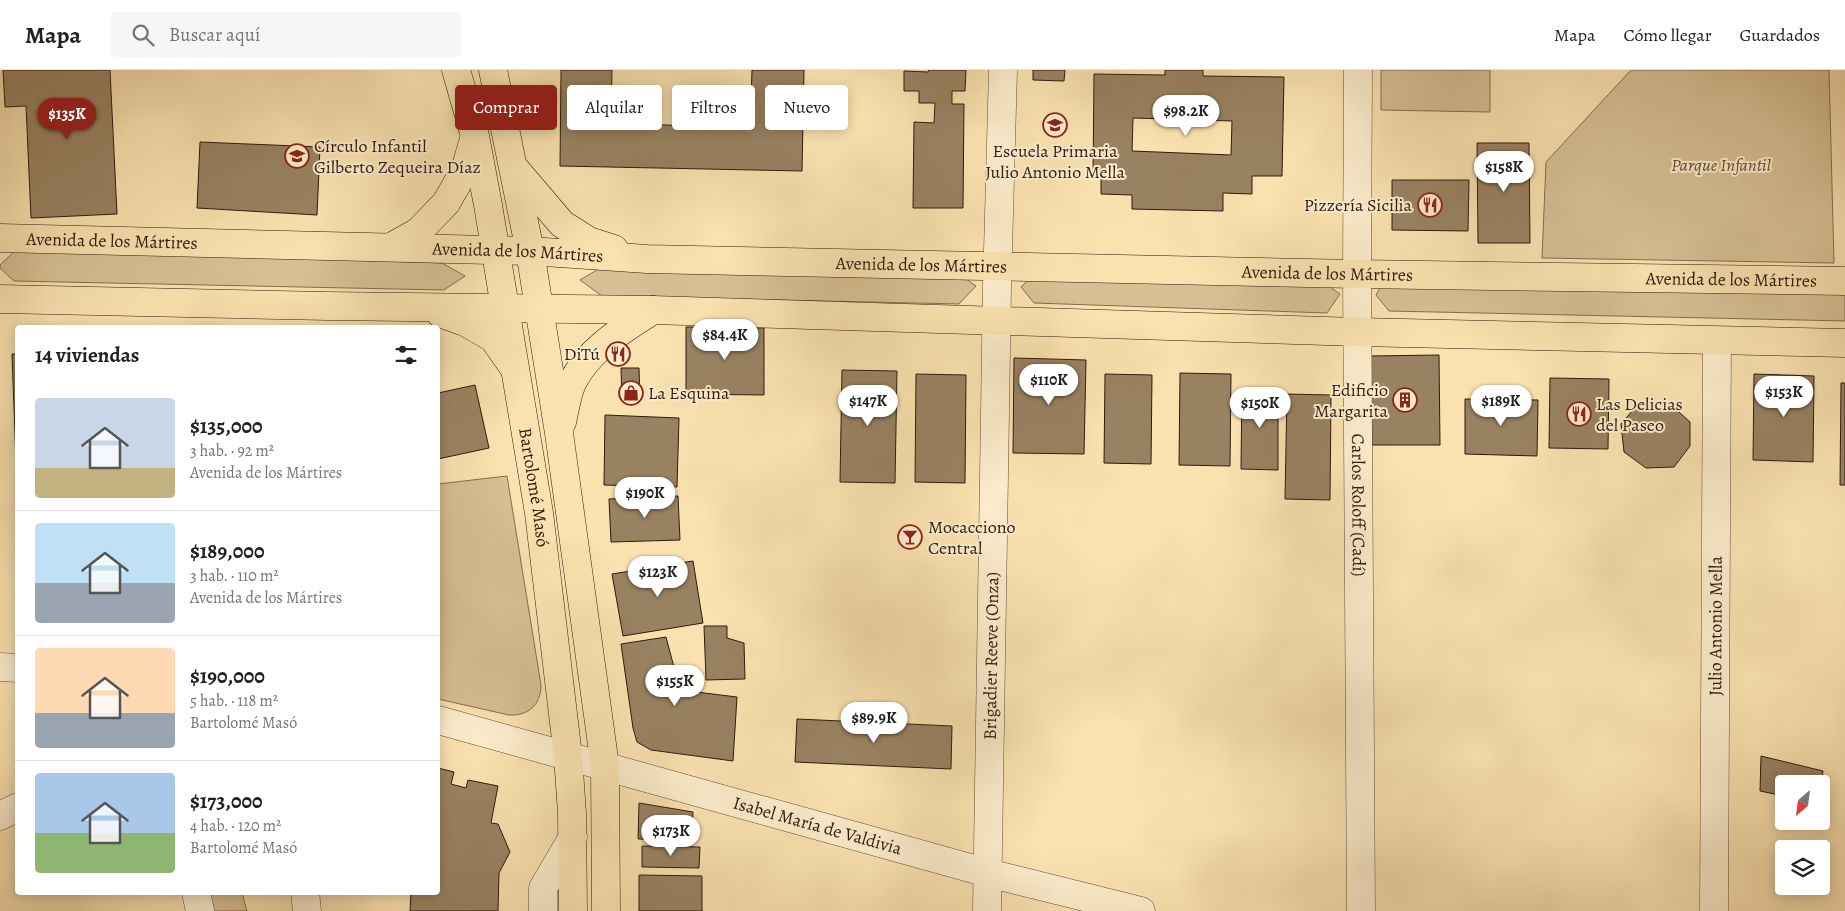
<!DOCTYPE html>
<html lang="es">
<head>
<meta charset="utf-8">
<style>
  :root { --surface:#fff; --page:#f6f6f6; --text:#202124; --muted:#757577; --line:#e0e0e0; --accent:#8f2418 }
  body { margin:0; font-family:Alegreya,serif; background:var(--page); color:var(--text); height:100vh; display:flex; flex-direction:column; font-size:19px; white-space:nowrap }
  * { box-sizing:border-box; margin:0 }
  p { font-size:16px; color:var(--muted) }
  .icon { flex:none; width:28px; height:28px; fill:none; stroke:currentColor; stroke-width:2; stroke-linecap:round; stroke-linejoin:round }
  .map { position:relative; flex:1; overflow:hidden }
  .side { position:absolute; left:15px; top:255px; width:425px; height:570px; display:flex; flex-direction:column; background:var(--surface); border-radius:5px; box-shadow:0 2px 12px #0003 }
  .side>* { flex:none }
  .top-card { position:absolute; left:455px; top:15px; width:475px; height:45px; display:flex; gap:10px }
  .needle { width:32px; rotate:208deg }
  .fabs { position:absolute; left:1775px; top:705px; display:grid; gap:10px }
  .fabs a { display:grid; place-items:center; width:55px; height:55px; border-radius:5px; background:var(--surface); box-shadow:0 2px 12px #0003; font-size:25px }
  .price { position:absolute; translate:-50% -42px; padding:0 11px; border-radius:18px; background:#fff; color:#222; font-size:16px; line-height:32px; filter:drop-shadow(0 1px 2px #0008) }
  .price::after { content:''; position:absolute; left:50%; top:30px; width:15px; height:11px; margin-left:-8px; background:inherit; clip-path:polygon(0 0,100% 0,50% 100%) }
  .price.on { background:var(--accent); color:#fff }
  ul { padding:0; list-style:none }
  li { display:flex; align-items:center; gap:15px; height:125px; padding:0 20px }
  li+li { border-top:1px solid var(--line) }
  li span { display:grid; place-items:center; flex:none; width:140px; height:100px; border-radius:5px; color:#555 }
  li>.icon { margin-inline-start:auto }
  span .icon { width:60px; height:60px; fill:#fffc; stroke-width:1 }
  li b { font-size:21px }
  h2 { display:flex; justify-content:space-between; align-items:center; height:60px; padding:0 20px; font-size:21px }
  .chip { padding:0 18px; border-radius:5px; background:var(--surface); box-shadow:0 2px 12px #0003; font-size:18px; line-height:45px }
  .chip.on { background:var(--accent); color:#fff }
  header { display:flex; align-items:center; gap:30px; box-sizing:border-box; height:70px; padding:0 25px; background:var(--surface); border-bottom:1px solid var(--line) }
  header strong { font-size:24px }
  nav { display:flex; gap:28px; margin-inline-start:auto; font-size:18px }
  .search { width:350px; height:45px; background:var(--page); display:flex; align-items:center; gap:12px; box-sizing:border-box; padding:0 18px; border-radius:5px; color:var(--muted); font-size:19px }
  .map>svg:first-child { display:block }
  .green { fill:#d7c094; stroke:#836d50 }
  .building { fill:#998262; stroke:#2f1a0d; fill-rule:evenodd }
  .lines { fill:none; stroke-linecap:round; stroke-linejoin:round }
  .minor-casing { stroke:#624c36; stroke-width:29 }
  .major-casing { stroke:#2f1a0d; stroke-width:29 }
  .minor { stroke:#fceccc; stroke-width:28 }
  .major { stroke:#fae2b0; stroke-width:28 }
  .labels { text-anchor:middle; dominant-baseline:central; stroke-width:4; stroke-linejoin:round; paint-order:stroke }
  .poi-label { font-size:18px; fill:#2f1a0d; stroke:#fceccc; text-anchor:start }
  .park-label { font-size:18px; font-style:italic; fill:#614c36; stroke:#fceccc }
  .street-label { font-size:18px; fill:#2f1a0d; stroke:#fceccc }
</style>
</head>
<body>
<header>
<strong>Mapa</strong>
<div class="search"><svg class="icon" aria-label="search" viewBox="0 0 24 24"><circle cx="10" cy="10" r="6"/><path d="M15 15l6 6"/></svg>Buscar aquí</div>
<nav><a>Mapa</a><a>Cómo llegar</a><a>Guardados</a></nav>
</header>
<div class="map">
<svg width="1845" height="841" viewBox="0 0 1845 841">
  <rect width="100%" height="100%" fill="#fae2b0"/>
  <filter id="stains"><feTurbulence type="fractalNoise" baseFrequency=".004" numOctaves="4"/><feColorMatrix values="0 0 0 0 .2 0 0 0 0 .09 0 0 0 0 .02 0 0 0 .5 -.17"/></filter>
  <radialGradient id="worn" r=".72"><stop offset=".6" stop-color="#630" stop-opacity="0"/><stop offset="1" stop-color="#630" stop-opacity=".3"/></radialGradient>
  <path class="green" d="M1381,0h109v42l-109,-2z
    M1631,0h198l5,193 -292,-5 4,-96z
    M17,179l425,14 23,13 -21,14 -430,-9 -14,-13v-3z
    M607,194l351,9 18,13 -17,18 -357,-8 -22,-16z
    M1035,203l288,9 17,12 -13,19 -293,-10 -13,-16z
    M1382,214l463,7v30l-456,-10 -13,-16z
    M507,406l34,209c0,20 -13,31 -32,30l-71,-16v-215z
    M208,823h34l5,18h-34z"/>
  <path class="building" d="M3,0h107l7,144 -86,4 -5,-112 -21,1z
    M561,0h51l-1,53 139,5 2,-58h52l-2,101 -242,-5z
    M929,0h37l-1,21h-13v13h12l-1,104h-50l1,-86 20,1 1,-20h-16v-12h-15v-20l24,1z
    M1033,0h32l-1,11 -31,-1z
    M1165,0h38v6l81,1 -2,99h-30v18l-29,-1v18l-91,-2v-14l-31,-1v-18h-8l1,-102 71,1zM1133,48l99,3 -1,34 -99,-4z
    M200,72l120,5 -3,68 -120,-7z
    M1477,73h52l1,100h-52z
    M1392,110h77l-1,51 -76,-1z
    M686,257l78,1v67l-78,-1z
    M12,284h6v107h-2z
    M1439,285l1,90h-68l-2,-89z
    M1014,288l72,2 -2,94 -71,-1z
    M621,298h18l1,33h-18z
    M842,300l55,1 -2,112 -55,-1z
    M1180,303l51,1 -1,92 -51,-1z
    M916,304l50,1 -1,108 -50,-1z
    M1105,304l47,1 -1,89 -47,-1z
    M1754,304l60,2 -1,86 -60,-2z
    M1550,308l59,1 -1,70 -59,-1z
    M1841,313h4v102h-5z
    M475,315l14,63 -51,11v-66z
    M1242,318l36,1v81l-37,-1z
    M1287,324l44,1 -1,105 -45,-1z
    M1465,329l73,1 -1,56 -72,-2z
    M1638,334h32l20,18v24l-16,21 -28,1 -22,-16 -3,-28z
    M605,345l74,3 -2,69 -73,-2z
    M678,426l2,44 -69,2 -2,-43z
    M693,491l10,62 -80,13 -11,-62z
    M704,556h23v12l17,5 1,36 -39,1z
    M666,567l14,53 57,7 -4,64 -82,-11 -14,-8 -4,-14 -12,-84z
    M797,649l155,7 -1,43 -156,-7z
    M1761,686l62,15 -2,13h-37v12l-24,-5z
    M438,698l16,4 -3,12 15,4 2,-8 30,6 -7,37 7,1 12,28 -11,21 -1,38h-88l1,-19h27z
    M639,733l54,9 -1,28 -54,-1z
    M642,776l58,1 -1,21 -57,-1z
    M639,805l63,1v35h-63z"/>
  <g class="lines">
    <g class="minor-casing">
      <g id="minor">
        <path id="s1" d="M1358,0l-1,204 4,637"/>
        <path d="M0,597l18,1"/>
        <path id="s2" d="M438,650l550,153 153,38"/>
        <path d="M0,746l18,-9"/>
        <path d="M196,822l4,19"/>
        <path d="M305,822l2,19"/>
        <path d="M543,841v-23l30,-51"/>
        <path id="s3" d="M987,841l10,-624 6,-217"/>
        <path id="s4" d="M1714,841l3,-570"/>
      </g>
    </g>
    <g class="major-casing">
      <g id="major">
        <path id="s5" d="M456,0l19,66 13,69 51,308 29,243 4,57 1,98"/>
        <path d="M493,0l37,181 29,182 46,333 1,145"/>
        <path d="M516,100l46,54 27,17 25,8"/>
        <path id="s6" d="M0,168l530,13 117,8 710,15 488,7"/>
        <path d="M391,177l27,-15 28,-29 19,-33 9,-31"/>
        <path d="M0,229l327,7 326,4 705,22 487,11"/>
        <path d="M440,243l25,9 28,16 19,27"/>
        <path d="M562,352c3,-13 5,-29 11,-41 17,-33 51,-52 80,-71"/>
      </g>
    </g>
    <use href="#minor" class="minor"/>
    <use href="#major" class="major"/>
  </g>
  <defs>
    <g id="school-ring" transform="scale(1.25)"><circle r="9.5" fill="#fceccc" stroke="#8f2418" stroke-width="1.5"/><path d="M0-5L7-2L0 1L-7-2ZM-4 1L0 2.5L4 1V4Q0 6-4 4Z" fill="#8f2418"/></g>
    <g id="restaurant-ring" transform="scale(1.25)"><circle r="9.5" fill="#fceccc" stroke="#8f2418" stroke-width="1.5"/><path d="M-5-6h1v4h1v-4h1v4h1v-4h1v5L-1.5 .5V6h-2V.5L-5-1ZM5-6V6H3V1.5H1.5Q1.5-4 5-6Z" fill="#8f2418"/></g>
    <g id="shop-ring" transform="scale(1.25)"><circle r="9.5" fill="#fceccc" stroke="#8f2418" stroke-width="1.5"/><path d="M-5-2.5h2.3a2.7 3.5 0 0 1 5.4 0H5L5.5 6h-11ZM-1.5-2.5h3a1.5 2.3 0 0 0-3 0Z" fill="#8f2418"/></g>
    <g id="building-ring" transform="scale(1.25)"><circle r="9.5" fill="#fceccc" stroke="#8f2418" stroke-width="1.5"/><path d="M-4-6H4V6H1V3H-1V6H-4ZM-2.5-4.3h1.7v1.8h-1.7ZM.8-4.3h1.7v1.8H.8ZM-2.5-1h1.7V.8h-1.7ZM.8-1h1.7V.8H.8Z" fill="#8f2418"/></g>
    <g id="bar-ring" transform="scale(1.25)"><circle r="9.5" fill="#fceccc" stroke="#8f2418" stroke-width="1.5"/><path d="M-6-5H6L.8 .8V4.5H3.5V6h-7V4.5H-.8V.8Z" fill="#8f2418"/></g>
  </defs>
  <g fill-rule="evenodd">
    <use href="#school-ring" x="1055" y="55"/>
    <use href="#school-ring" x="297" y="86"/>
    <use href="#restaurant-ring" x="1430" y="135"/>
    <use href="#restaurant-ring" x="618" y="284"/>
    <use href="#shop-ring" x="631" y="323"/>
    <use href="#building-ring" x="1405" y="330"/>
    <use href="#restaurant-ring" x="1579" y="344"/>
    <use href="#bar-ring" x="910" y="467"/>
  </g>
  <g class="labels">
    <g class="poi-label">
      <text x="314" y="76">Círculo Infantil<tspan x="314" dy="21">Gilberto Zequeira Díaz</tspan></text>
      <text x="1055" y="81" text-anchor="middle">Escuela Primaria<tspan x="1055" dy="21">Julio Antonio Mella</tspan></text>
      <text x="1412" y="135" text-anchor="end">Pizzería Sicilia</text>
      <text x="600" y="284" text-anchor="end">DiTú</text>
      <text x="1388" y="320" text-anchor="end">Edificio<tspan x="1388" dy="21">Margarita</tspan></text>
      <text x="648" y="323">La Esquina</text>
      <text x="1596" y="334">Las Delicias<tspan x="1596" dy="21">del Paseo</tspan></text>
      <text x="928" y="457">Mocacciono<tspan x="928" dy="21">Central</tspan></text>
    </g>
    <g class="park-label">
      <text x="1721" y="95">Parque Infantil</text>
    </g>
    <g class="street-label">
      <text stroke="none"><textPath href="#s6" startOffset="112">Avenida de los Mártires</textPath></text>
      <text stroke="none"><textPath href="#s6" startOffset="518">Avenida de los Mártires</textPath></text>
      <text stroke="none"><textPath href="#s6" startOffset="922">Avenida de los Mártires</textPath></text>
      <text stroke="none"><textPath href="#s6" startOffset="1328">Avenida de los Mártires</textPath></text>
      <text stroke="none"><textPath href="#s6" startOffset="1732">Avenida de los Mártires</textPath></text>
      <text stroke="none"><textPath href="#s5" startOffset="425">Bartolomé Masó</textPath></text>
      <text stroke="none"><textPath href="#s1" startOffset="435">Carlos Roloff (Cadí)</textPath></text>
      <text stroke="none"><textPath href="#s4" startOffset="285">Julio Antonio Mella</textPath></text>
      <text stroke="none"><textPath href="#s3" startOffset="255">Brigadier Reeve (Onza)</textPath></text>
      <text stroke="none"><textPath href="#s2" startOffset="394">Isabel María de Valdivia</textPath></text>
    </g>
  </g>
  <rect width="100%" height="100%" filter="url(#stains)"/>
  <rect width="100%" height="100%" fill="url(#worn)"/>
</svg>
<div class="fabs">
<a><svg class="needle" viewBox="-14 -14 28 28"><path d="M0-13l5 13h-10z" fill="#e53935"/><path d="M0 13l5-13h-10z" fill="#757577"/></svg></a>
<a><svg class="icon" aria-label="layers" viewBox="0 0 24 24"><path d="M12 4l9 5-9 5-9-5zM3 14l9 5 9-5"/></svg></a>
</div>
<b class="price" style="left:1186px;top:67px">$98.2K</b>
<b class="price on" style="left:67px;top:70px">$135K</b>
<b class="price" style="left:1504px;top:123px">$158K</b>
<b class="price" style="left:725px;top:291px">$84.4K</b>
<b class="price" style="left:1049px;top:336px">$110K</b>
<b class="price" style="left:1784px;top:348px">$153K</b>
<b class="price" style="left:868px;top:357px">$147K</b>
<b class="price" style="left:1501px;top:357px">$189K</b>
<b class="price" style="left:1260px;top:359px">$150K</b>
<b class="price" style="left:645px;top:449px">$190K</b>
<b class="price" style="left:658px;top:528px">$123K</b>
<b class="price" style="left:675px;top:637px">$155K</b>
<b class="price" style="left:874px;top:674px">$89.9K</b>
<b class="price" style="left:671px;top:787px">$173K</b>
<div class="top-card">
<a class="chip on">Comprar</a>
<a class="chip">Alquilar</a>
<a class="chip">Filtros</a>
<a class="chip">Nuevo</a>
</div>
<section class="side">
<h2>14 viviendas<svg class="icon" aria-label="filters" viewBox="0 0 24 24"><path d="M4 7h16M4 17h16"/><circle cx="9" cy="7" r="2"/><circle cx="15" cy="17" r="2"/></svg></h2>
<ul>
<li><span style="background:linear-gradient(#c9d6e8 70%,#c2b280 0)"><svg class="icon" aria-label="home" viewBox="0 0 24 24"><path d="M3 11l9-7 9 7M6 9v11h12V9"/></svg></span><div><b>$135,000</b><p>3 hab. · 92 m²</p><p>Avenida de los Mártires</p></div></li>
<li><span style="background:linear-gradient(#bfe0f5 60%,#9aa5b1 0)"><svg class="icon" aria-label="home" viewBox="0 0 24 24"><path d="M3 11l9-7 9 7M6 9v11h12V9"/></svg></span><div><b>$189,000</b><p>3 hab. · 110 m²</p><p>Avenida de los Mártires</p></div></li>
<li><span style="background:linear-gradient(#ffd9b3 65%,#9aa5b1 0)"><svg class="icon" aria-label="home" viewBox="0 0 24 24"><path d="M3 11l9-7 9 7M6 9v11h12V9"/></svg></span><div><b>$190,000</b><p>5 hab. · 118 m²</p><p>Bartolomé Masó</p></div></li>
<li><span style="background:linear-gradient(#a9c7e8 60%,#8fb573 0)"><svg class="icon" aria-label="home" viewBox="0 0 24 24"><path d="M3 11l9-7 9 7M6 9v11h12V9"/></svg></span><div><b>$173,000</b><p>4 hab. · 120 m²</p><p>Bartolomé Masó</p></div></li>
</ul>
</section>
</div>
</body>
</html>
